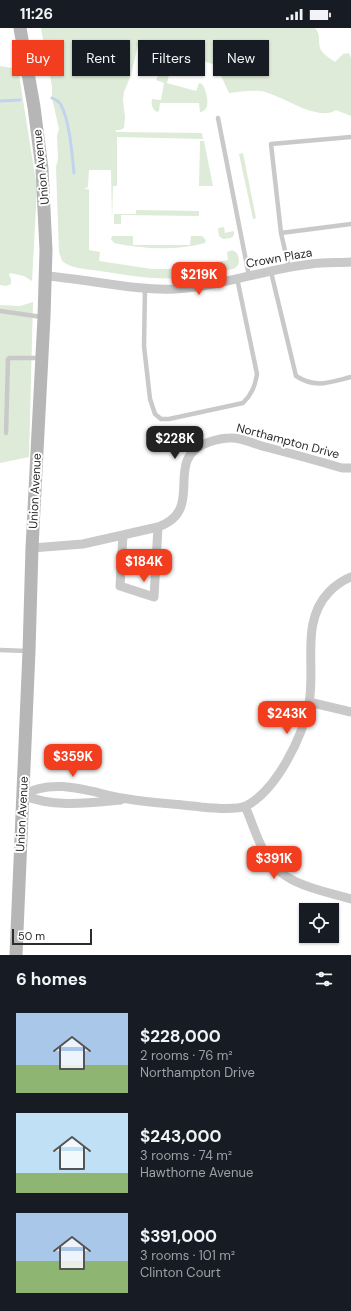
<!DOCTYPE html>
<html lang="en">
<head>
<meta charset="utf-8">
<style>
  :root { --surface:#171b24; --page:#242831; --text:#f1f3f6; --muted:#9ea1a6; --accent:#f23d1f }
  body { margin:0; font-family:"DM Sans",sans-serif; background:var(--page); color:var(--text); height:100vh; display:flex; flex-direction:column; font-size:15px; white-space:nowrap }
  * { box-sizing:border-box; margin:0 }
  p { font-size:13px; color:var(--muted) }
  .icon { flex:none; width:22px; height:22px; fill:none; stroke:currentColor; stroke-width:2; stroke-linecap:round; stroke-linejoin:round }
  .map { position:relative; height:927px; overflow:hidden }
  .panel { display:flex; flex-direction:column; background:var(--surface); flex:1 }
  .panel>* { flex:none }
  .guide { position:absolute; left:12px; top:12px; width:327px; height:36px; display:flex; gap:8px }
  .controls { position:absolute; left:299px; top:875px; display:grid; gap:8px }
  .controls a { display:grid; place-items:center; width:40px; height:40px; border-radius:0px; background:var(--surface); box-shadow:0 1px 3px #0004; font-size:20px }
  .scale { position:absolute; left:12px; bottom:10px; width:80px; box-sizing:border-box; padding-left:4px; border:2px solid #2c2c2c; border-top:0; font-size:11px; line-height:14px; white-space:nowrap; color:#2c2c2c; -webkit-text-stroke:3px #fff; paint-order:stroke }
  .price { position:absolute; translate:-50% -34px; padding:0 9px; border-radius:8px; background:var(--accent); color:#fff; font-size:13px; line-height:26px; filter:drop-shadow(0 1px 2px #0008) }
  .price::after { content:''; position:absolute; left:50%; top:24px; width:12px; height:9px; margin-left:-6px; background:inherit; clip-path:polygon(0 0,100% 0,50% 100%) }
  .price.on { background:#222; color:#fff }
  ul { padding:0; list-style:none }
  li { display:flex; align-items:center; gap:12px; height:100px; padding:0 16px }
  li span { display:grid; place-items:center; flex:none; width:112px; height:80px; border-radius:0px; color:#555 }
  li>.icon { margin-inline-start:auto }
  span .icon { width:48px; height:48px; fill:#fffc; stroke-width:1 }
  li b { font-size:17px }
  h2 { display:flex; justify-content:space-between; align-items:center; height:48px; padding:0 16px; font-size:17px }
  .pill { padding:0 14px; border-radius:0px; background:var(--surface); box-shadow:0 1px 3px #0004; font-size:14px; line-height:36px }
  .pill.on { background:var(--accent); color:#fff }
  .status { display:flex; justify-content:space-between; align-items:center; height:28px; padding:0 20px; background:var(--surface); direction:ltr }
  .status svg { height:11px; fill:currentColor }
  .map>svg:first-child { display:block }
  .green { fill:#deebd8 }
  .lines { fill:none; stroke-linecap:round; stroke-linejoin:round }
  .stream { stroke:#c2d3ed; stroke-width:3 }
  .lane { stroke:#c9c9c9; stroke-width:4.5 }
  .street { stroke:#c9c9c9; stroke-width:9 }
  .secondary { stroke:#b6b6b6; stroke-width:13 }
  .labels { text-anchor:middle; dominant-baseline:central; stroke-width:4; stroke-linejoin:round; paint-order:stroke }
  .street-label { font-size:12px; fill:#2c2c2c; stroke:#fff }
</style>
</head>
<body>
<div class="status"><b>11:26</b><svg viewBox="0 0 49 12"><path d="M0 12V9h3v3zM5 12V6h3v6zM10 12V3h3v9zM15 12V0h3v12zM26 1h20v11H26zM47 4h2v5h-2z"/></svg></div>
<div class="map">
<svg width="351" height="927" viewBox="0 0 351 927">
  <rect width="100%" height="100%" fill="#fff"/>
  <path class="green" d="M41,0h274c6,7 3,12 5,20 2,6 10,10 15,14l8,-8 6,-1 2,5v58l-15,-6c-19,13 -56,-17 -76,-19 -10,-1 -21,1 -31,2l-13,-28 -20,-6 -3,-5 -24,-2 -5,-2 -1,-5 -5,-5 -12,1 -8,4 -7,30 -7,17 -1,8 2,17 -1,11 -4,2h-5l2,2 85,1 1,6 -86,-2v49h-4l-1,35 -1,-51h-22l-1,16 -1,2 -4,1h6v61l11,2 -1,9 53,8h18l19,-2 39,-7 -1,-8 5,-2 5,3c3,7 3,13 -4,16 -18,3 -36,7 -54,9 -27,2 -53,-3 -79,-7 -13,-2 -28,-2 -38,-10l-3,-9 -3,-85 2,-8 -1,-23 2,-7 -7,-31v-11l-2,-12 1,-9 -7,-20z
    M0,38l12,2 7,7 18,113 -5,93 -8,-5 -14,-3 -1,2 2,4v5l-5,2 -6,-1z
    M162,45l7,2 -2,8 29,8 3,-8 3,1c5,7 10,27 -2,28l-1,-9h-39l-1,8 -2,1c-5,-3 -6,-7 -5,-13l9,1 3,-17 -8,-3 2,-4z
    M200,113h4l9,45h-14z
    M243,125l13,65 -3,1 -14,-65z
    M136,182l63,1v5l-78,-1v9h-7v-10h22z
    M224,199l1,6 8,-2 1,1v3l-3,3 -8,1 -4,-3 -1,-8z
    M112,208h21v9h57l1,-9h11l4,4 -1,3c-30,8 -62,6 -91,0l-3,-4z
    M33,274l-4,155 -29,6v-158l20,1z"/>
  <g class="lines">
    <path class="stream" d="M52,70c4,2 7,3 9,7 9,17 11,49 13,68
      M0,73l20,-1"/>
    <path class="lane" d="M218,90l31,158
      M281,205l70,-9
      M289,240l-8,-35 -10,-89 80,-7
      M271,244l25,104c20,13 34,6 55,1
      M145,260l-1,58 6,53 5,15 6,5h8l74,-16c9,-9 12,-17 14,-29l-20,-96
      M0,283l42,6
      M6,405l2,-74 1,-1h32
      M0,622l27,1"/>
    <path class="street" d="M46,248c43,3 87,15 130,13 46,-3 90,-20 135,-25 14,-2 27,-1 40,-2
      M123,507l-3,51 34,11 4,-70
      M32,520l51,-4 75,-17c50,-18 2,-68 51,-85 6,-2 14,-4 21,-4 10,-1 22,5 32,8 27,7 53,14 80,22h9
      M309,674l42,10
      M23,767c33,-19 71,-1 105,4 24,4 49,5 73,8 10,1 35,3 45,-1 31,-16 57,-70 63,-103 7,-37 -9,-81 20,-111 6,-6 14,-12 22,-15
      M23,767c30,13 66,8 98,5
      M245,778c7,16 12,34 21,49 16,30 55,35 85,44"/>
    <path class="secondary" d="M16,927l13,-304 3,-103 12,-231 2,-67 -4,-81 -8,-62 -14,-79"/>
  </g>
  <g class="labels">
    <g class="street-label">
      <text transform="translate(41 139) rotate(-96)">Union Avenue</text>
      <text transform="translate(279 230) rotate(-10)">Crown Plaza</text>
      <text transform="translate(288 413) rotate(15)">Northampton Drive</text>
      <text transform="translate(35 463) rotate(-87)">Union Avenue</text>
      <text transform="translate(22 786) rotate(-87)">Union Avenue</text>
    </g>
  </g>
</svg>
<div class="controls">
<a><svg class="icon" aria-label="locate" viewBox="0 0 24 24"><circle cx="12" cy="12" r="6"/><path d="M12 2v4M12 18v4M2 12h4M18 12h4"/></svg></a>
</div>
<div class="scale">50 m</div>
<b class="price" style="left:199px;top:268px">$219K</b>
<b class="price on" style="left:175px;top:432px">$228K</b>
<b class="price" style="left:144px;top:555px">$184K</b>
<b class="price" style="left:287px;top:707px">$243K</b>
<b class="price" style="left:73px;top:750px">$359K</b>
<b class="price" style="left:274px;top:852px">$391K</b>
<div class="guide">
<a class="pill on">Buy</a>
<a class="pill">Rent</a>
<a class="pill">Filters</a>
<a class="pill">New</a>
</div>
</div>
<section class="panel">
<h2>6 homes<svg class="icon" aria-label="filters" viewBox="0 0 24 24"><path d="M4 7h16M4 17h16"/><circle cx="9" cy="7" r="2"/><circle cx="15" cy="17" r="2"/></svg></h2>
<ul>
<li><span style="background:linear-gradient(#a9c7e8 65%,#8fb573 0)"><svg class="icon" aria-label="home" viewBox="0 0 24 24"><path d="M3 11l9-7 9 7M6 9v11h12V9"/></svg></span><div><b>$228,000</b><p>2 rooms · 76 m²</p><p>Northampton Drive</p></div></li>
<li><span style="background:linear-gradient(#bfe0f5 75%,#8fb573 0)"><svg class="icon" aria-label="home" viewBox="0 0 24 24"><path d="M3 11l9-7 9 7M6 9v11h12V9"/></svg></span><div><b>$243,000</b><p>3 rooms · 74 m²</p><p>Hawthorne Avenue</p></div></li>
<li><span style="background:linear-gradient(#a9c7e8 60%,#8fb573 0)"><svg class="icon" aria-label="home" viewBox="0 0 24 24"><path d="M3 11l9-7 9 7M6 9v11h12V9"/></svg></span><div><b>$391,000</b><p>3 rooms · 101 m²</p><p>Clinton Court</p></div></li>
</ul>
</section>
</body>
</html>
